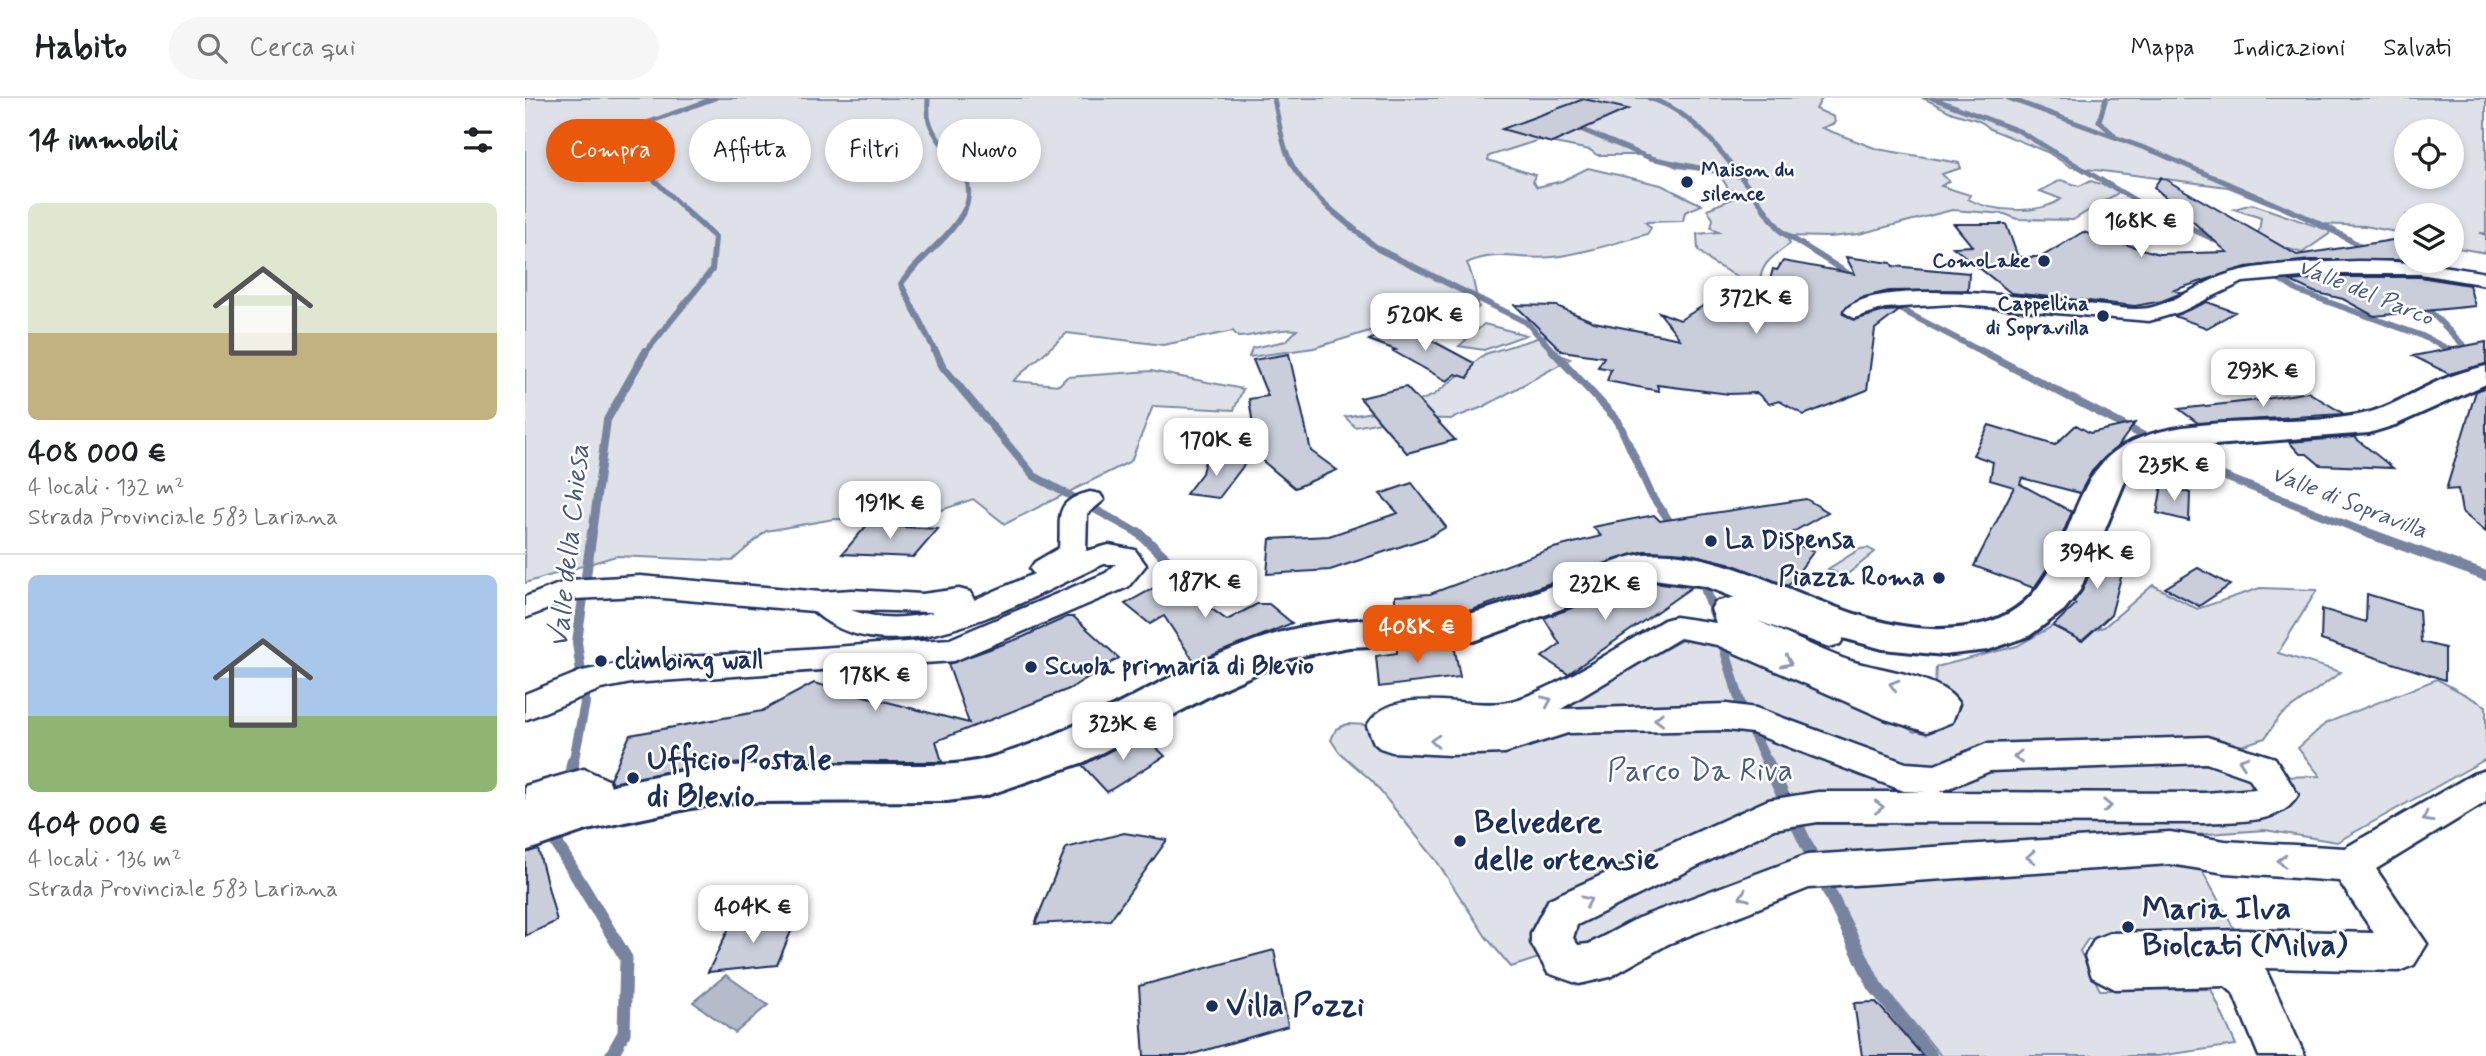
<!DOCTYPE html>
<html lang="it">
<head>
<meta charset="utf-8">
<style>
  :root { --surface:#fff; --page:#f6f6f6; --text:#202124; --muted:#757577; --line:#e0e0e0; --accent:#ea580c }
  body { margin:0; font-family:Mynerve,sans-serif; background:var(--page); color:var(--text); height:100vh; display:flex; flex-direction:column; font-size:26px; white-space:nowrap }
  * { box-sizing:border-box; margin:0 }
  p { font-size:23px; color:var(--muted) }
  .icon { flex:none; width:38px; height:38px; fill:none; stroke:currentColor; stroke-width:2; stroke-linecap:round; stroke-linejoin:round }
  .map { position:relative; flex:1; overflow:hidden }
  .panel { display:flex; flex-direction:column; background:var(--surface); width:525px }
  .panel>* { flex:none }
  .hud { position:absolute; left:21px; top:21px; width:665px; height:63px; display:flex; gap:14px }
  .controls { position:absolute; left:1869px; top:21px; display:grid; gap:14px }
  .controls a { display:grid; place-items:center; width:70px; height:70px; border-radius:50%; background:var(--surface); box-shadow:0 4px 10px #0003; font-size:35px }
  .price { position:absolute; translate:-50% -60px; padding:0 16px; border-radius:14px; background:#fff; color:#222; font-size:23px; line-height:46px; filter:drop-shadow(0 2px 4px #0008) }
  .price::after { content:''; position:absolute; left:50%; top:42px; width:21px; height:16px; margin-left:-10px; background:inherit; clip-path:polygon(0 0,100% 0,50% 100%) }
  .price.active { background:var(--accent); color:#fff }
  ul { padding:0; list-style:none }
  li { display:grid; align-content:center; gap:14px; height:371px; padding:0 28px }
  li+li { border-top:2px solid var(--line) }
  li span { display:grid; place-items:center; height:217px; border-radius:10px; color:#555 }
  li>.icon { margin-inline-start:auto }
  span .icon { width:126px; height:126px; fill:#fffc; stroke-width:1 }
  li b { font-size:30px }
  h2 { display:flex; justify-content:space-between; align-items:center; height:84px; padding:0 28px; font-size:30px }
  .tag { padding:0 24px; border-radius:32px; background:var(--surface); box-shadow:0 4px 10px #0003; font-size:24px; line-height:63px }
  .tag.active { background:var(--accent); color:#fff }
  header { display:flex; align-items:center; gap:42px; box-sizing:border-box; height:98px; padding:0 35px; background:var(--surface); border-bottom:2px solid var(--line) }
  header strong { font-size:33px }
  nav { display:flex; gap:38px; margin-inline-start:auto; font-size:24px }
  .search { width:490px; height:63px; background:var(--page); display:flex; align-items:center; gap:18px; box-sizing:border-box; padding:0 24px; border-radius:38px; color:var(--muted); font-size:26px }
  main { display:flex; flex:1; min-height:0 }
  .map>svg:first-child { display:block }
  .green { fill:#dee1e7; stroke:#7c88a2; stroke-width:2; fill-rule:evenodd }
  .water { fill:#b5bbca; stroke:#77839f; stroke-width:2 }
  .lines { fill:none; stroke-linecap:round; stroke-linejoin:round }
  .stream-far4 { stroke:#77839f; stroke-width:5 }
  .stream-far3 { stroke:#77839f; stroke-width:6 }
  .stream-far2 { stroke:#77839f; stroke-width:8 }
  .stream-far1 { stroke:#77839f; stroke-width:10 }
  .stream { stroke:#77839f; stroke-width:13 }
  .building { fill:#caceda; stroke:#1b2f5e; stroke-width:2 }
  .street-casing { stroke:#1b2f5e; stroke-width:5 }
  .secondary-casing { stroke:#1b2f5e; stroke-width:6 }
  .street { fill:#fff; fill-rule:evenodd }
  .secondary { fill:#fff; fill-rule:evenodd }
  .oneway { stroke:#8d97ae }
  .poi-dot { fill:#1b2f5e; stroke:#fff; stroke-width:2.5 }
  .labels { text-anchor:middle; dominant-baseline:central; stroke-width:5; stroke-linejoin:round; paint-order:stroke }
  .far-poi-label { font-size:21px; font-weight:bold; fill:#1b2f5e; stroke:#fff; text-anchor:end }
  .far-water-label { font-size:23px; font-style:italic; fill:#49597e; stroke:#fff }
  .poi-label { font-size:26px; font-weight:bold; fill:#1b2f5e; stroke:#fff; text-anchor:start }
  .water-label { font-size:28px; font-style:italic; fill:#49597e; stroke:#fff }
  .near-poi-label { font-size:32px; font-weight:bold; fill:#1b2f5e; stroke:#fff; text-anchor:start }
  .near-park-label { font-size:32px; fill:#4c5c80; stroke:#fff }
</style>
</head>
<body>
<header>
<strong>Habito</strong>
<div class="search"><svg class="icon" aria-label="search" viewBox="0 0 24 24"><circle cx="10" cy="10" r="6"/><path d="M15 15l6 6"/></svg>Cerca qui</div>
<nav><a>Mappa</a><a>Indicazioni</a><a>Salvati</a></nav>
</header>
<main>
<section class="panel">
<h2>14 immobili<svg class="icon" aria-label="filters" viewBox="0 0 24 24"><path d="M4 7h16M4 17h16"/><circle cx="9" cy="7" r="2"/><circle cx="15" cy="17" r="2"/></svg></h2>
<ul>
<li><span style="background:linear-gradient(#dfe7d0 60%,#c2b280 0)"><svg class="icon" aria-label="home" viewBox="0 0 24 24"><path d="M3 11l9-7 9 7M6 9v11h12V9"/></svg></span><div><b>408 000 €</b><p>4 locali · 132 m²</p><p>Strada Provinciale 583 Lariana</p></div></li>
<li><span style="background:linear-gradient(#a9c7e8 65%,#8fb573 0)"><svg class="icon" aria-label="home" viewBox="0 0 24 24"><path d="M3 11l9-7 9 7M6 9v11h12V9"/></svg></span><div><b>404 000 €</b><p>4 locali · 136 m²</p><p>Strada Provinciale 583 Lariana</p></div></li>
</ul>
</section>
<div class="map">
<svg width="1961" height="958" viewBox="0 0 1961 958">
  <rect width="100%" height="100%" fill="#fff"/>
  <filter id="ink" filterUnits="userSpaceOnUse"><feTurbulence type="fractalNoise" baseFrequency=".0143" numOctaves="2"/><feDisplacementMap in="SourceGraphic" scale="14" xChannelSelector="R" yChannelSelector="G"/><feConvolveMatrix kernelMatrix="1 2 1 2 8 2 1 2 1" color-interpolation-filters="sRGB"/></filter>
  <g filter="url(#ink)">
    <path class="green" d="M0,0h1297l-6,11 18,8 1,6 -13,5 55,21 82,14 2,5 -19,6 7,7 -8,5 29,9 -2,4c23,13 71,16 93,0l-21,-8 21,-11 18,6 12,-5 30,10 -48,29 -56,-1 -12,-5 -53,-4 -93,24 -30,3 -43,-1 4,8c-17,12 -35,23 -28,46l-50,-27 -14,-13 -1,-16 22,-2 -8,-4 2,-9 -6,-10 28,-11 3,-4 -10,-6 -10,-16 -41,-5 -28,-12h-52l-7,-5 -51,-10 -50,16 -1,4 47,15 -2,6 4,6 25,-6 26,-13 73,17 41,20 -17,7 -2,9 -38,1 6,6 -4,6c-31,9 -63,19 -95,23 -30,4 -55,-8 -85,6 7,14 8,29 12,44 -14,12 -28,17 -46,11l-3,-10 -22,-7 -32,28 -62,19 -65,9 3,-9 34,-7 11,-11c-16,-3 -40,6 -59,7l-5,-6 -70,14 -96,-12 -54,48 46,4 8,-8 84,-6 92,18 -9,21 -81,-4 -22,55 -126,63 -32,-25 -63,22 -76,-2 -68,12 -34,30 -116,-5 -91,27z
      M1397,0h564v135h-6l6,2v18l-34,-6v-32h-46v19l-41,-8 -45,-2 -92,-37 -157,-20 -24,-15 -57,-23c-10,-11 -23,-11 -37,-16 -10,-4 -20,-11 -31,-15zM1881,33h46v46h-46z
      M1727,106l78,27 -1,3 -27,19 -52,-16 9,-6 2,-13 -27,-9z
      M959,226l42,11 -42,15 -25,-4z
      M1019,238c6,13 13,19 26,23l-87,48 -32,12 -50,-1 -46,9 -10,-10 65,-12 24,-10 51,-41z
      M1343,450l7,4 -31,25 -16,-8 32,-20z
      M1628,487l44,24 63,-21 57,2 -39,63 63,19 -61,44 -15,22 -39,13 50,26 44,-1 -22,-28 28,-25 111,-44 49,27v53l-149,83 -72,-12 -457,32 -145,56 -152,49 -25,-30 -50,-77 -64,-79 -33,-29 -8,-12 5,-11 11,-5 63,3 159,-26 111,-60 26,-1 172,71 36,21 32,-8 -11,-39 1,-18 81,-21 36,-20 29,15 13,-12 9,-2z
      M1672,763l42,77 -151,1 -8,12 20,39 111,-1 25,56 -78,11h-217l-60,-72 -49,-99z"/>
    <path class="water" d="M201,877l42,30 -33,28 -42,-31z"/>
    <g class="lines">
      <path class="stream-far4" d="M403,0c0,7 -1,16 1,23 10,32 54,52 35,90
        M1124,0c51,15 86,72 117,113
        M1407,0l87,33 134,80
        M1483,0l150,55 133,58
        M1581,0l-7,23 15,14
        M749,1c12,58 12,70 58,112
        M1048,28l77,32 94,19
        M161,113l-57,-56 -4,-7v-17l90,-33"/>
      <path class="stream-far3" d="M805,111l48,40 148,73 29,31
        M1239,111l18,23 73,46
        M1625,111l72,34
        M1762,111c53,23 78,36 119,77
        M1721,160l52,33 122,44 36,18
        M1341,189l11,10 107,56
        M1896,204l50,51
        M120,255l67,-83 3,-33 -31,-28
        M411,255l-35,-69c19,-28 49,-45 64,-75"/>
      <path class="stream-far2" d="M410,253l8,16 91,109 106,58
        M1028,253l65,70 33,73 23,34
        M1456,253l232,121 157,62
        M1927,253l6,3
        M1944,253l3,3
        M67,436l15,-114 39,-69"/>
      <path class="stream-far1" d="M613,434l30,28
        M1840,434l121,44
        M1159,446l12,18 20,57
        M1196,539l22,75 25,52
        M48,666l12,-61 -8,-61 15,-110"/>
      <path class="stream" d="M1242,664l107,224 57,70
        M44,686l4,-22
        M35,732l-3,14 69,114 -2,75 -13,23"/>
    </g>
    <path class="building" d="M1059,1l44,10 -76,34 -50,-14z
      M1636,79l136,78 109,-17v22h-96l-64,7 -72,23 8,3 -20,8 -27,5 -124,-13 -58,-46 19,-1 -18,-22h52l12,33h23l42,-25 76,22 68,-2 -73,-65z
      M1321,159l45,6 2,3 76,7 -1,17 -79,1 -29,7 -17,12v4l12,6 30,-9 15,-1 -25,19 -8,61 -63,25 -25,-14 -10,3 -12,-11 -28,1 -72,-9 2,6 -52,-10 4,-12 -13,-2 6,-10 -42,-6 -47,-46 42,1 37,16 86,17 -21,-27 21,8 59,-36 26,14 8,-29 4,1 6,-9 72,13z
      M1811,179h84l49,8 6,21 -101,10 -31,-17 -29,-7 -24,-11z
      M1682,204l28,10 -28,16 -33,-12z
      M876,226l73,39 -6,15 -12,-4 -9,7 -54,-30 3,-1 -27,-10z
      M1961,244v22l-37,10 -36,-18z
      M764,256l22,97 26,19 -42,18 -37,-31 -9,-58 19,-3 -15,-36z
      M881,289l49,53 -48,13 -47,-55z
      M1961,289v145l-24,-20 -4,-23 -12,1 30,-99z
      M1783,294l36,22 -146,9 -19,-14 81,-9z
      M1610,325l-19,26 -24,22 -12,22 -58,-15 -2,6 52,28 -22,52 -16,24 -60,-22 40,-79 -24,-7 3,-18 -20,-7 16,-30 66,20 21,-20 14,8z
      M1829,339l39,31 -73,-3 -13,-11h-7l-11,-12z
      M680,363h42l-28,37 -33,-4 16,-21z
      M887,385l34,44 -17,10 -99,33 -63,4 3,-35 59,-3 69,-23 -18,-19z
      M1637,387l28,8 -1,28 -32,-8z
      M1281,401l22,13 -47,27 33,12 -26,35 -60,-23 -42,-10 -42,-2 -172,59 -77,5v-19l35,-2 120,-45 51,-13 -8,-9 61,-12 6,6z
      M342,427l71,4 -24,28 -72,-3z
      M1581,436l24,9 -19,72 -29,26 -29,-15 23,-22 -3,-1 9,-12z
      M1673,470l32,17 -31,21 -34,-18z
      M645,481l57,41 30,-16h12l23,19 -97,40 -31,-47 -14,8 -25,-20z
      M1121,483l46,6 -124,87 -26,-17 18,-13 -16,-26z
      M1842,496l52,16 2,32 24,6v32l-124,-40 1,-31 44,13z
      M542,519h7l45,41 -50,31 -133,52 6,21h-188l-74,7 -68,14 -2,-4 20,-44 132,-24 52,-28 155,40 -21,-59 75,-27z
      M929,547l6,32 -81,10 -3,-31 21,-3v-6z
      M617,636l23,22 -58,36 -25,-27z
      M599,735l43,7 -57,80 -75,4 31,-76z
      M13,751l19,72 -32,15v-83z
      M272,819l-20,48 -69,7 23,-48z
      M749,852l14,76 -102,30h-42l-5,-70z
      M1351,904l47,54h-61l-8,-53z"/>
    <g class="lines">
      <g class="street-casing">
        <path id="street" d="M1833,163c44,0 85,4 128,12v12l-66,-11h-84l-93,8 -63,30 -31,9 -197,-17 -67,4 -31,10 -10,-6c26,-39 216,-10 261,-6 15,2 33,5 48,1 27,-7 50,-26 78,-34 41,-11 85,-10 127,-12z
          M565,394l10,2 4,6 -17,14 -1,37 23,-6 26,5 11,15 -18,22 -174,74 -323,22 -30,6 -76,31v-26l57,-23 49,-10 319,-22 156,-66 10,-9h-12c-80,35 -210,118 -291,47l-173,-15 -66,3 -49,19v-21l44,-17 71,-4 181,16 31,-2 70,4 37,-5 11,3 4,8 60,-26 -4,-5 5,-7 24,-14c3,-30 -8,-46 31,-56zM326,512l83,2c-27,7 -56,8 -83,-2z
          M1219,497l78,27 3,-5 11,-3 11,3 5,7 -12,20 -11,3 -71,-26c28,12 55,26 84,37 31,12 100,16 117,46l-7,18 -25,10 -42,-13 -168,-74 -37,-7 -119,71 166,-5 29,4 150,55 29,2 51,-21 221,-7 68,21 23,37c-17,31 -62,25 -93,28l-387,-1 -44,7 -197,96 -4,13 5,7 11,-1 49,-26 169,-63 363,-23 55,9 120,7 128,-74 13,-4v32l-110,67 51,75 -13,21 -15,6 -134,-3 40,88h-46l-26,-63 -8,-7 -110,3 -23,-12 -7,-21 10,-17 15,-6 135,-3 129,3 -35,-52 -114,-8 -55,-9 -361,24 -141,56 -58,33 -31,7 -31,-11 -17,-30v-10l18,-34 219,-99 50,-8h109l-23,-1 -152,-58 -25,-3 -159,3 -63,20 -55,2 -58,-3 -12,-4 -6,-5 -7,-17c24,-42 93,-18 135,-23 43,-6 122,-60 162,-83l11,-3 41,6 -5,-14 4,-7zM1681,665l43,15 7,11 -51,4 -265,-1 50,-21z
          M59,671l24,11 5,10 -15,32 -13,4 -13,-4 -6,-11 5,-10 -46,15v-30z"/>
      </g>
      <g class="secondary-casing">
        <path id="secondary" d="M1961,268v18l-91,41 -26,8 -193,15 -28,11 -23,22 -45,109 -16,20 -35,26 -41,14 -44,5 -61,-6 -58,-16 -120,-47 -59,-8 -172,63 -125,6 -58,11 -65,29 -142,75 -99,34 -38,5 -213,1 -43,6 -104,22 -62,21v-40c67,-22 138,-41 208,-45 57,-4 114,-1 171,-1 28,0 57,1 85,-7 100,-27 184,-93 283,-123 44,-14 91,-16 137,-18 20,-1 44,0 64,-4 40,-10 81,-29 120,-43 17,-6 34,-14 51,-16 112,-9 219,102 341,69 93,-26 71,-141 140,-178 64,-35 172,-15 242,-32 21,-5 40,-17 59,-26 19,-10 39,-16 60,-21z"/>
      </g>
      <use href="#street" class="street"/>
      <use href="#secondary" class="secondary"/>
    </g>
    <defs><path id="oneway-chevron" d="M-2-3.5L2.5 0L-2 3.5" fill="none" stroke-width="1.6" stroke-linecap="round" stroke-linejoin="round" transform="scale(1.75)"/></defs>
    <g class="oneway">
      <use href="#oneway-chevron" transform="translate(1262 564) rotate(24)"/>
      <use href="#oneway-chevron" transform="translate(1369 587) rotate(-164)"/>
      <use href="#oneway-chevron" transform="translate(1022 603) rotate(-24)"/>
      <use href="#oneway-chevron" transform="translate(1134 621) rotate(179)"/>
      <use href="#oneway-chevron" transform="translate(910 643) rotate(-176)"/>
      <use href="#oneway-chevron" transform="translate(1493 659) rotate(178)"/>
      <use href="#oneway-chevron" transform="translate(1718 663) rotate(-162)"/>
      <use href="#oneway-chevron" transform="translate(1582 708) rotate(1)"/>
      <use href="#oneway-chevron" transform="translate(1354 709)"/>
      <use href="#oneway-chevron" transform="translate(1902 720) rotate(150)"/>
      <use href="#oneway-chevron" transform="translate(1506 759) rotate(176)"/>
      <use href="#oneway-chevron" transform="translate(1757 763) rotate(-177)"/>
      <use href="#oneway-chevron" transform="translate(1219 798) rotate(159)"/>
      <use href="#oneway-chevron" transform="translate(1062 803) rotate(-25)"/>
    </g>
  </g>
  <g class="poi-dot">
    <circle cx="1162" cy="84" r="7"/>
    <circle cx="1519" cy="163" r="7"/>
    <circle cx="1578" cy="218" r="7"/>
    <circle cx="1186" cy="443" r="7"/>
    <circle cx="1414" cy="480" r="7"/>
    <circle cx="76" cy="563" r="7"/>
    <circle cx="506" cy="569" r="7"/>
    <circle cx="108" cy="680" r="7"/>
    <circle cx="935" cy="743" r="7"/>
    <circle cx="1603" cy="829" r="7"/>
    <circle cx="687" cy="908" r="7"/>
  </g>
  <g class="labels">
    <g class="far-poi-label">
      <text x="1176" y="72" text-anchor="start">Maison du<tspan x="1176" dy="24">silence</tspan></text>
      <text x="1505" y="163">ComoLake</text>
      <text x="1564" y="206">Cappellina<tspan x="1564" dy="24">di Sopravilla</tspan></text>
    </g>
    <g class="far-water-label">
      <text transform="translate(1840 195) rotate(22)">Valle del Parco</text>
      <text transform="translate(1824 405) rotate(21)">Valle di Sopravilla</text>
    </g>
    <g class="poi-label">
      <text x="1200" y="443">La Dispensa</text>
      <text x="1400" y="480" text-anchor="end">Piazza Roma</text>
      <text x="90" y="563">climbing wall</text>
      <text x="520" y="569">Scuola primaria di Blevio</text>
    </g>
    <g class="water-label">
      <text transform="translate(45 448) rotate(-84)">Valle della Chiesa</text>
    </g>
    <g class="near-poi-label">
      <text x="122" y="662">Ufficio Postale<tspan x="122" dy="37">di Blevio</tspan></text>
      <text x="949" y="725">Belvedere<tspan x="949" dy="37">delle ortensie</tspan></text>
      <text x="1617" y="811">Maria Ilva<tspan x="1617" dy="37">Biolcati (Milva)</tspan></text>
      <text x="701" y="908">Villa Pozzi</text>
    </g>
    <g class="near-park-label">
      <text x="1175" y="673">Parco Da Riva</text>
    </g>
  </g>
</svg>
<div class="controls">
<a><svg class="icon" aria-label="locate" viewBox="0 0 24 24"><circle cx="12" cy="12" r="6"/><path d="M12 2v4M12 18v4M2 12h4M18 12h4"/></svg></a>
<a><svg class="icon" aria-label="layers" viewBox="0 0 24 24"><path d="M12 4l9 5-9 5-9-5zM3 14l9 5 9-5"/></svg></a>
</div>
<b class="price" style="left:1616px;top:161px">168K €</b>
<b class="price" style="left:1231px;top:238px">372K €</b>
<b class="price" style="left:900px;top:255px">520K €</b>
<b class="price" style="left:1738px;top:311px">293K €</b>
<b class="price" style="left:691px;top:380px">170K €</b>
<b class="price" style="left:1649px;top:405px">235K €</b>
<b class="price" style="left:365px;top:443px">191K €</b>
<b class="price" style="left:1572px;top:493px">394K €</b>
<b class="price" style="left:680px;top:522px">187K €</b>
<b class="price" style="left:1080px;top:524px">232K €</b>
<b class="price active" style="left:892px;top:567px">408K €</b>
<b class="price" style="left:350px;top:615px">178K €</b>
<b class="price" style="left:598px;top:664px">323K €</b>
<b class="price" style="left:228px;top:847px">404K €</b>
<div class="hud">
<a class="tag active">Compra</a>
<a class="tag">Affitta</a>
<a class="tag">Filtri</a>
<a class="tag">Nuovo</a>
</div>
</div>
</main>
</body>
</html>
